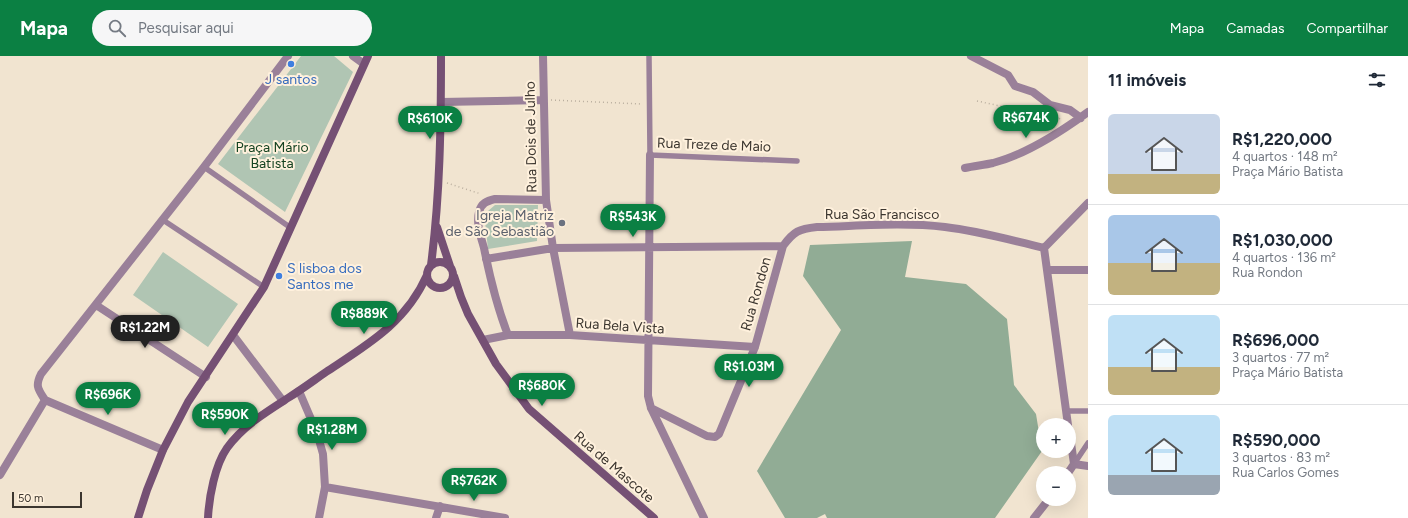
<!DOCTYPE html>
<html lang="pt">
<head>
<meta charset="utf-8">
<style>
  :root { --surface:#fff; --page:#f6f6f7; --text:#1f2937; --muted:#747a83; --line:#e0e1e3; --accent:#0b8043 }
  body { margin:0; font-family:Figtree,sans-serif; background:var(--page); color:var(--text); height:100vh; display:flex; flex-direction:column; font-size:15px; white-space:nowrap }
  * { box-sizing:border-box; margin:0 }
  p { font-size:13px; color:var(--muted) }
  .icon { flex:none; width:22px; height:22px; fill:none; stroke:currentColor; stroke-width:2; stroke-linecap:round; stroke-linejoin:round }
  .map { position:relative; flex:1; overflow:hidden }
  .side { display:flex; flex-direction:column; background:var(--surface); width:320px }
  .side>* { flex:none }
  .controls { position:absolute; left:1036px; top:362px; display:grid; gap:8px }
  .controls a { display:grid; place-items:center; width:40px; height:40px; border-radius:50%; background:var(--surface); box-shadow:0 4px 16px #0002; font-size:20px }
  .scale { position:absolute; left:12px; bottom:10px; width:70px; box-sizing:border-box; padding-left:4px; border:2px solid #3c362f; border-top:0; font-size:11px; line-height:14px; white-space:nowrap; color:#3c362f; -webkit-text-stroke:3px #fff1dd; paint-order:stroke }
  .price { position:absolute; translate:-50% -34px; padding:0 9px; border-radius:14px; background:var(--accent); color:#fff; font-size:13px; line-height:26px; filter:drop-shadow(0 1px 2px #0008) }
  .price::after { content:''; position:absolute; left:50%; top:24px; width:12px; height:9px; margin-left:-6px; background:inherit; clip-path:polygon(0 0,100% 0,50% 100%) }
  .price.selected { background:#222; color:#fff }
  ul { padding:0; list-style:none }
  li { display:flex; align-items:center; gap:12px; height:100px; padding:0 20px }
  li+li { border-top:1px solid var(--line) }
  li span { display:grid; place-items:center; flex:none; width:112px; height:80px; border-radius:6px; color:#555 }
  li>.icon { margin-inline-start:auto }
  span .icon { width:48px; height:48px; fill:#fffc; stroke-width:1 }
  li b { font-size:17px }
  h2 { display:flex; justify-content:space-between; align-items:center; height:48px; padding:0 20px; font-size:17px }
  header { display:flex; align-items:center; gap:24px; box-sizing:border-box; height:56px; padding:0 20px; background:var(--accent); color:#fff }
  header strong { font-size:19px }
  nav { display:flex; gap:22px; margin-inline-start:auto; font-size:14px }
  .search { width:280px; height:36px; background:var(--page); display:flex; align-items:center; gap:10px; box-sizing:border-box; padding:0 14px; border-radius:22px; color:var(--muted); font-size:15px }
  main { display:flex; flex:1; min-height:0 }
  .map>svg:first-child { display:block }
  .green { fill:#b0c5b3 }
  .forest { fill:#91ac95 }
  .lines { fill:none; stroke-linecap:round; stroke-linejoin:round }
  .path { stroke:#baaf9f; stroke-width:1.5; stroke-dasharray:1 3; stroke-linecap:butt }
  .lane { stroke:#9a8099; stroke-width:5.5 }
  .street { stroke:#9a8099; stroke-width:8 }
  .secondary { stroke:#755074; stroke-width:8 }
  .shop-dot { fill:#3f7fe0; stroke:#fff1dd; stroke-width:1.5 }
  .worship-dot { fill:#6b7280; stroke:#fff1dd; stroke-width:1.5 }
  .labels { text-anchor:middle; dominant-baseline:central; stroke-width:4; stroke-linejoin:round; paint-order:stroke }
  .shop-label { font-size:14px; fill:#366cbe; stroke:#fff1dd }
  .street-label { font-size:14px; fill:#3c362f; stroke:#fff1dd }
  .park-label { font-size:14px; fill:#164321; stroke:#fff1dd }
  .worship-label { font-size:14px; fill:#5b616d; stroke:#fff1dd; text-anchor:end }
</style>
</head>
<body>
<header>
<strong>Mapa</strong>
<div class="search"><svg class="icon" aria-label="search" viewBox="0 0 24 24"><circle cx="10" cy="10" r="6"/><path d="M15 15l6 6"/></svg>Pesquisar aqui</div>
<nav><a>Mapa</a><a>Camadas</a><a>Compartilhar</a></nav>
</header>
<main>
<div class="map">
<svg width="1088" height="462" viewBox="0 0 1088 462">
  <rect width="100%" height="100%" fill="#f1e4d0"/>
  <path class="green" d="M301,0h33l19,16 -68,140 -67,-48z
    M495,149h43l-1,36 -49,8 -3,-28 3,-10z
    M163,196l75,52 -30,43 -75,-52z"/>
  <path class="forest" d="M912,185l-7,36 61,7 41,35 7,66 22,29 6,37 -47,67h-168l-2,-4 -8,4h-32l-28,-47 84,-141 -38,-54 7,-31z"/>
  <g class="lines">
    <path class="path" d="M551,44l91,4
      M977,45l84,18
      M447,127l34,11"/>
    <path class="lane" d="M649,0l1,99 147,6
      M204,111l87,61
      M163,164l101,67
      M1066,355h22
      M1074,408l14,-21"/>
    <path class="street" d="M353,0l11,8
      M543,0l3,144 7,48 17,87
      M971,0l37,19 7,11 18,6 17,13 20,5 11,8
      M441,46l102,-2
      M650,99l-2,241 3,12 53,110
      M965,112c9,-2 19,-3 28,-5 31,-8 69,-32 95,-51
      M1044,192l24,177
      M1044,192l44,-45
      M486,203l67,-11 230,-2
      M1047,214h41
      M96,249l110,72
      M233,279l50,66
      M508,279c-11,-28 -18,-57 -24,-87 -3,-11 -8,-24 -5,-36 2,-9 8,-11 16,-13l51,1
      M483,284l25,-5h62l185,12
      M299,335l18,42 6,21 2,33 -6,31
      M651,352l56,28 8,1 4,-3 36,-87 28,-101c11,-15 16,-17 34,-19 42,-1 86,-5 128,0 34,4 66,13 99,21
      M1069,373l5,35
      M163,394l-118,-50c-7,-11 -10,-14 -4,-26l163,-207 84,-111
      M1074,408l14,2
      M1068,417l6,-9
      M0,419l45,-75
      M325,431l180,31
      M436,462l4,-12
      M1034,462l15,-19"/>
    <path class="secondary" d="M437,171l13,39
      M427 219a13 13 0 1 1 26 0a13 13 0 1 1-26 0Z
      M431,209c9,-69 10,-139 10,-209
      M454,220l7,21 7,17 28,50 33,45 125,109
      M138,462l9,-28 16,-40 25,-48 76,-115 104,-231
      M208,462c1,-21 7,-53 19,-70 16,-22 39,-36 61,-50 13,-8 25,-17 38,-26 41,-27 80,-49 101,-97"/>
  </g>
  <g class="shop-dot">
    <circle cx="291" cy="8" r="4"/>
    <circle cx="279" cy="220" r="4"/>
  </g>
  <circle class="worship-dot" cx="562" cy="167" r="4"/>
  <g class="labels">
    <g class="shop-label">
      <text x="291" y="23">J santos</text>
      <text x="287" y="212" text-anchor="start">S lisboa dos<tspan x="287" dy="16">Santos me</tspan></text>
    </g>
    <g class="street-label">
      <text transform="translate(531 81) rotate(-91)">Rua Dois de Julho</text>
      <text transform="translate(714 89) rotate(2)">Rua Treze de Maio</text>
      <text x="882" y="158">Rua São Francisco</text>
      <text transform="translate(756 238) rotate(-74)">Rua Rondon</text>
      <text transform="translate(620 270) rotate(4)">Rua Bela Vista</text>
      <text transform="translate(614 411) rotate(41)">Rua de Mascote</text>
    </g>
    <g class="park-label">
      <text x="272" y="91">Praça Mário<tspan x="272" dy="16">Batista</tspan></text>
    </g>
    <g class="worship-label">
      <text x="554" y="159">Igreja Matriz<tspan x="554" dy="16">de São Sebastião</tspan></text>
    </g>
  </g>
</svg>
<div class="controls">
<a>+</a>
<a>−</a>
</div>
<div class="scale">50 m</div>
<b class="price" style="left:1026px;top:83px">R$674K</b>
<b class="price" style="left:430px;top:84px">R$610K</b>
<b class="price" style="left:633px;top:182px">R$543K</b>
<b class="price" style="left:364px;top:279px">R$889K</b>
<b class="price selected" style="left:145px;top:293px">R$1.22M</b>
<b class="price" style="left:749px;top:332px">R$1.03M</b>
<b class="price" style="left:542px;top:351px">R$680K</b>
<b class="price" style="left:108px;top:360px">R$696K</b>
<b class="price" style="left:225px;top:380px">R$590K</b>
<b class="price" style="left:332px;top:395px">R$1.28M</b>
<b class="price" style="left:474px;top:446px">R$762K</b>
</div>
<section class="side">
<h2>11 imóveis<svg class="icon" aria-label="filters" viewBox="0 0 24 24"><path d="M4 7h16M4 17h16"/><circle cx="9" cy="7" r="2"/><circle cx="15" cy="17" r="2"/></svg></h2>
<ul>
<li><span style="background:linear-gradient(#c9d6e8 75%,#c2b280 0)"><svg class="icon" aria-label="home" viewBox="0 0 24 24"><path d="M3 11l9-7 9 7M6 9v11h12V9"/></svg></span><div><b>R$1,220,000</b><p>4 quartos · 148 m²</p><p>Praça Mário Batista</p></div></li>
<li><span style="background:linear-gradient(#a9c7e8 60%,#c2b280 0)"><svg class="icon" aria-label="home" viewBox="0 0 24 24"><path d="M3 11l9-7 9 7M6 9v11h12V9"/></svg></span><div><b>R$1,030,000</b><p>4 quartos · 136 m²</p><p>Rua Rondon</p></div></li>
<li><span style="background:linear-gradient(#bfe0f5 65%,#c2b280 0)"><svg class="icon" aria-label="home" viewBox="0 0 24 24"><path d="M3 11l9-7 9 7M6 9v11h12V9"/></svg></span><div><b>R$696,000</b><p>3 quartos · 77 m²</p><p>Praça Mário Batista</p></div></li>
<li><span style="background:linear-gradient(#bfe0f5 75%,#9aa5b1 0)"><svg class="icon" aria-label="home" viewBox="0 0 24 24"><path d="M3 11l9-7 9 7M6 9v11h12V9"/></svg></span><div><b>R$590,000</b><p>3 quartos · 83 m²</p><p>Rua Carlos Gomes</p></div></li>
</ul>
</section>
</main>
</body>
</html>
